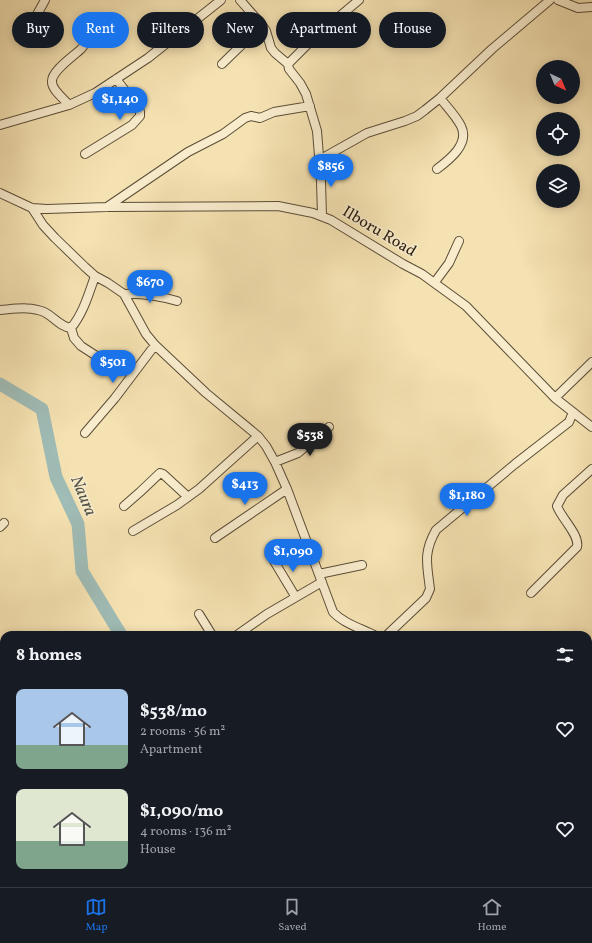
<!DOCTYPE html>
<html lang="en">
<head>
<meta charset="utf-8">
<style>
  :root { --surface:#171b24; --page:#242831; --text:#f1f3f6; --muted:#9ea1a6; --line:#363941; --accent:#1a73e8 }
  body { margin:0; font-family:Vollkorn,serif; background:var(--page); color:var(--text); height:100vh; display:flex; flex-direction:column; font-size:15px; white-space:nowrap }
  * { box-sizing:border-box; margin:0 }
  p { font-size:13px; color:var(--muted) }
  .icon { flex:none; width:22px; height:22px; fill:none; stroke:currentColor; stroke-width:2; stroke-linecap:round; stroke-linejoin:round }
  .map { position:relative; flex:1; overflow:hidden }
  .side { position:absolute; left:0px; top:631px; width:592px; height:256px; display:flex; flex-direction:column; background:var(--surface); border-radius:12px 12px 0 0; box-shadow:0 2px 10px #0003 }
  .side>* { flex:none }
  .guide { position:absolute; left:12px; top:12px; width:568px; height:36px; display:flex; gap:8px }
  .needle { width:26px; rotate:136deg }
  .controls { position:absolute; left:536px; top:60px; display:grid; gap:8px }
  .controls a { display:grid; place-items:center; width:44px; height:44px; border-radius:50%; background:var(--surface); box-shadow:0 2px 10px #0003; font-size:20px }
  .price { position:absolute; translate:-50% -34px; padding:0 9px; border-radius:14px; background:var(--accent); color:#fff; font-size:13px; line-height:26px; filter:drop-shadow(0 1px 2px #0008) }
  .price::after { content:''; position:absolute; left:50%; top:24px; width:12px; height:9px; margin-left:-6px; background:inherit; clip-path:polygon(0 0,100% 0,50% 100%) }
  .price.current { background:#222; color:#fff }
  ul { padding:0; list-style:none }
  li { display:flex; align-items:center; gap:12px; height:100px; padding:0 16px }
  li span { display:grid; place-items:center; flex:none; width:112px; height:80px; border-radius:8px; color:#555 }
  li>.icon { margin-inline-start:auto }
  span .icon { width:48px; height:48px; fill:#fffc; stroke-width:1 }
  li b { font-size:17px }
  h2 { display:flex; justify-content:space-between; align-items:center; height:48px; padding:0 16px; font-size:17px }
  .tag { padding:0 14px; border-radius:18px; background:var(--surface); box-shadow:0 2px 10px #0003; font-size:14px; line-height:36px }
  .tag.current { background:var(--accent); color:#fff }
  .tabs { display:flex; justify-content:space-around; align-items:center; height:56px; border-top:1px solid var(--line); background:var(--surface); font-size:11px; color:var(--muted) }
  .tabs a { display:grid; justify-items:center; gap:2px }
  .tabs .current { color:var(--accent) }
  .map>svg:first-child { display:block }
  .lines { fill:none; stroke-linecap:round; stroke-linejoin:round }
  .river { stroke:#9fbcb6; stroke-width:13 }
  .minor-casing { stroke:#5b4d37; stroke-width:10 }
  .minor { stroke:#f8eccd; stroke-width:8 }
  .labels { text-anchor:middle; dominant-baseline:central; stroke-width:3; stroke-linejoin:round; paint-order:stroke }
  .street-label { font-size:16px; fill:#281b0e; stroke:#f8eccd }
  .water-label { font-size:17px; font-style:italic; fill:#525349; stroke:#f8eccd }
</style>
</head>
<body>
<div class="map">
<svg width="592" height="887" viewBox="0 0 592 887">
  <rect width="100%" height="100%" fill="#f5e2b2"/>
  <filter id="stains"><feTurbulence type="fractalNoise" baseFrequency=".005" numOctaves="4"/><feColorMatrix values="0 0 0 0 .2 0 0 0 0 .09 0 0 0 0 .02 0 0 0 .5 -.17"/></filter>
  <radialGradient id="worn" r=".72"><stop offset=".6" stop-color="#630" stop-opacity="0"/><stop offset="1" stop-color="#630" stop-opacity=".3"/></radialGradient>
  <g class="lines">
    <path class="river" d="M0,384l42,25 14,68 22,47 4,47 39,64
      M282,883l6,4"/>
    <g class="minor-casing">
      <path id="minor" d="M240,0l22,25 4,6 5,17 4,5 13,11
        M558,0l20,8 14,-1
        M19,38l15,-18 11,-20
        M222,64l40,-39
        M69,105c-5,-6 -17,-15 -17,-23 -1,-11 22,-26 29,-33 4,-4 6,-9 8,-14
        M0,125l69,-20 26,-12 53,-35 73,-58
        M85,154l47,-29 8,-9v-4l-1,-4 -23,-29
        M319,160l48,-27 38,-12 12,-5 8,-6 15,-12 52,-49 58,-49
        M437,169c12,-9 33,-25 24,-43 -5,-10 -14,-19 -21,-28
        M0,193l32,15 15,1 60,-2 171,-1 35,7 18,7 72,44 19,10 44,32 89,92 37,29
        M107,207l81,-55 35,-18 22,-16 6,-2 9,2 14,-6 36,-6
        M32,208l11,17 12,13 30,29 10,9 13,7 16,11 22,40 9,11 51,48 52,43 8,10 9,16 12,27 46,123c10,11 27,16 41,23
        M322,216l-1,-35 -4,-50 -11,-37 -6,-11 -11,-14 -1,-5 27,-27 44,-37
        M435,282l14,-19 10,-22
        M124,294c19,-1 35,2 53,7
        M0,310c14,-1 31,-4 44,2 9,4 16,15 27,16 12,-14 18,-35 24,-52
        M71,328l3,10 7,8 31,20
        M555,398l37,-36
        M85,433l30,-35 40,-53
        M275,462l23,-9 31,-26
        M124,506l16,-14 20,-19 3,1 25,23
        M0,527l4,-4
        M133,531l44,-26 22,-16 59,-53
        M215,538l72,-49
        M274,561l21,35
        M319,574l43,-9
        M531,593l46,-46c3,-12 -16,-29 -20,-41l6,-11 29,-26
        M199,614l13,21
        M237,635l30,-21 55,-32
        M387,635l39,-37 4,-9c-3,-25 -7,-36 6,-59l79,-66 54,-42 4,-10
        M0,753l4,-2
        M588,809l4,2
        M523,883l2,4
        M117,887l1,-4
        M158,887l3,-4"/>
    </g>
    <use href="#minor" class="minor"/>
  </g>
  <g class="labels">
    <g class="street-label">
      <text transform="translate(379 232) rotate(31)">Ilboru Road</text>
    </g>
    <g class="water-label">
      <text transform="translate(83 496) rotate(67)">Naura</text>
    </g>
  </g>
  <rect width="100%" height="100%" filter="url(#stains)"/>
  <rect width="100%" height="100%" fill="url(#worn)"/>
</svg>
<div class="controls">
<a><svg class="needle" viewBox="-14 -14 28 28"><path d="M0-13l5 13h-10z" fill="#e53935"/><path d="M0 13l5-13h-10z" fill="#9ea1a6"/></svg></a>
<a><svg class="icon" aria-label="locate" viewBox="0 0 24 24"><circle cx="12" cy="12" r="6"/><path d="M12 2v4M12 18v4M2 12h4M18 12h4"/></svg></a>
<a><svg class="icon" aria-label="layers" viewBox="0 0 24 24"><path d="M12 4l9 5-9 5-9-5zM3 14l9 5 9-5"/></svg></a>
</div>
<b class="price" style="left:120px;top:121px">$1,140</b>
<b class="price" style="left:331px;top:188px">$856</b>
<b class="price" style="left:150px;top:304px">$670</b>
<b class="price" style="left:113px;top:384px">$501</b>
<b class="price current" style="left:310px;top:457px">$538</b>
<b class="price" style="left:245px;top:506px">$413</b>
<b class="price" style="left:467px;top:517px">$1,180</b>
<b class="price" style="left:293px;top:573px">$1,090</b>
<div class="guide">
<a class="tag">Buy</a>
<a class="tag current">Rent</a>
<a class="tag">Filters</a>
<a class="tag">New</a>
<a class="tag">Apartment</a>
<a class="tag">House</a>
</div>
<section class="side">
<h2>8 homes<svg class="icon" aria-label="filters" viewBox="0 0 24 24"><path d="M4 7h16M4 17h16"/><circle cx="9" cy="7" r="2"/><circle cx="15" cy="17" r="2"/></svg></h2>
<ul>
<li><span style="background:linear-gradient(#a9c7e8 70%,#7fa58c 0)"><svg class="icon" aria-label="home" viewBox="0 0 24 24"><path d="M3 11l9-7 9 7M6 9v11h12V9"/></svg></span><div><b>$538/mo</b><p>2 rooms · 56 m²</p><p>Apartment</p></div><svg class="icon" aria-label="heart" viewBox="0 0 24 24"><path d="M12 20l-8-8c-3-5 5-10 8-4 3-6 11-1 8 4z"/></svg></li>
<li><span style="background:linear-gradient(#dfe7d0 65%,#7fa58c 0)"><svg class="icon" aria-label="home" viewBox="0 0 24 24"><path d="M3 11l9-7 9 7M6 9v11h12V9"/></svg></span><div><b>$1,090/mo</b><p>4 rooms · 136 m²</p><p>House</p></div><svg class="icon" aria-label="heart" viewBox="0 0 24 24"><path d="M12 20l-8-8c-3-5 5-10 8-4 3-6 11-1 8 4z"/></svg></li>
</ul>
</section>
</div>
<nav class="tabs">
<a class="current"><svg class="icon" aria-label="map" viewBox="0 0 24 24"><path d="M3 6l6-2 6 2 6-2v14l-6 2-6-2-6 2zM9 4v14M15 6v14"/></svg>Map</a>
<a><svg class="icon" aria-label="saved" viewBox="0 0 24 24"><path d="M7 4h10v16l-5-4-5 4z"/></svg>Saved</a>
<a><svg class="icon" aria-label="home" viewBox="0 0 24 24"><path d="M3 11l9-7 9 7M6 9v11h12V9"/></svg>Home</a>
</nav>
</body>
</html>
